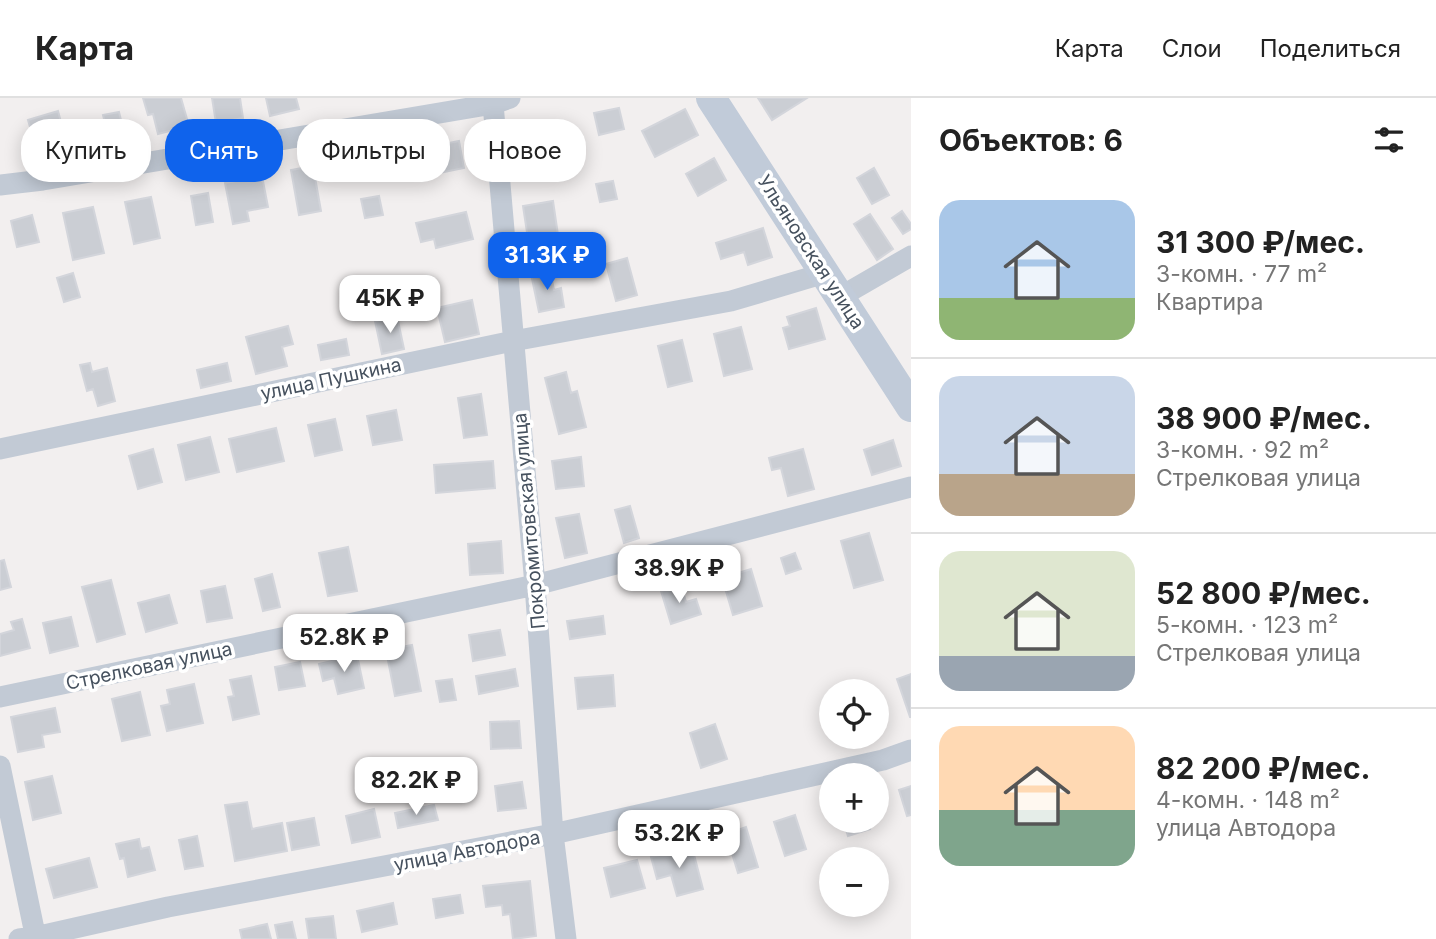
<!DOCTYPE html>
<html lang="ru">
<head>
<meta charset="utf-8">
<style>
  :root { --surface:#fff; --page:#f6f6f6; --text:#222; --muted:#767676; --line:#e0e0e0; --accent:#0f63ec }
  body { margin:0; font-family:Inter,sans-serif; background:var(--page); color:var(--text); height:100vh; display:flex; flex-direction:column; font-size:26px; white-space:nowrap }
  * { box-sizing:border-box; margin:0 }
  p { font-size:23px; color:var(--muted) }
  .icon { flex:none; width:38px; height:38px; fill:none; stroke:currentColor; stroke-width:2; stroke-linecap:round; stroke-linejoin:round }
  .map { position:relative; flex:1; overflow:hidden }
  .side { display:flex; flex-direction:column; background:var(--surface); width:525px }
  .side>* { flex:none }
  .banner { position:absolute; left:21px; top:21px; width:665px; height:63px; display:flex; gap:14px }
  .tools { position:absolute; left:819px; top:581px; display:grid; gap:14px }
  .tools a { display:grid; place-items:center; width:70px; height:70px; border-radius:50%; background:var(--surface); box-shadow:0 4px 18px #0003; font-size:35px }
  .price { position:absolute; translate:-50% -60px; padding:0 16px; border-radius:14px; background:#fff; color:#222; font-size:23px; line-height:46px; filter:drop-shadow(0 2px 4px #0008) }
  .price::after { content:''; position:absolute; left:50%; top:42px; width:21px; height:16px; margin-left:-10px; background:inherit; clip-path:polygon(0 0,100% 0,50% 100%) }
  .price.active { background:var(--accent); color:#fff }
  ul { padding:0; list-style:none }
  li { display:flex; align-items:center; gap:21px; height:175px; padding:0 28px }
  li+li { border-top:2px solid var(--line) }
  li span { display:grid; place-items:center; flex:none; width:196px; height:140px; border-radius:21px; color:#555 }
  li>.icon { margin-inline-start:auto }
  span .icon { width:84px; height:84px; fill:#fffc; stroke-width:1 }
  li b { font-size:30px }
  h2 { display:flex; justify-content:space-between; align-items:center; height:84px; padding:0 28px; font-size:30px }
  .tag { padding:0 24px; border-radius:28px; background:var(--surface); box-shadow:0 4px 18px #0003; font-size:24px; line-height:63px }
  .tag.active { background:var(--accent); color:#fff }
  header { display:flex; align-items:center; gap:42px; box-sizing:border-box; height:98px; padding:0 35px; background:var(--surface); border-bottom:2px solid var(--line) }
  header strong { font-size:33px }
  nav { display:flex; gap:38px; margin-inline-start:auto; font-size:24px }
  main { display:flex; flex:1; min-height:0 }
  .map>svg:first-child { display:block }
  .building { fill:#cbced4; stroke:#d3d5db; stroke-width:2 }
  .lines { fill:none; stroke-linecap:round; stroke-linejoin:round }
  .street { stroke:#c2cad5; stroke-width:21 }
  .secondary { stroke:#c1cbd9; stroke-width:30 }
  .labels { text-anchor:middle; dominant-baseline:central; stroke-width:7; stroke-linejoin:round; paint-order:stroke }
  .street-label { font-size:19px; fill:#46515e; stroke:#fff }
</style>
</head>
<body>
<header>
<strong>Карта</strong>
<nav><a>Карта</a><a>Слои</a><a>Поделиться</a></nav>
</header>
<main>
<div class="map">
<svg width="911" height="841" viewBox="0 0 911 841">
  <rect width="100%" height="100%" fill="#f2efef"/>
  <path class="building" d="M143,0h38l8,28 -31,8 -5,-20 -5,1z
    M212,0h28l3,20 -27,5z
    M266,0h30l3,11 -29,7z
    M758,0h49l-35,22z
    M619,10l5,21 -25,6 -5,-22z
    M685,11l13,26 -43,22 -13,-26z
    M58,13l10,37 -30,8 -10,-36z
    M119,14l7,28 -16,4 -7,-29z
    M545,25l8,45 -24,5 -9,-46z
    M459,43l5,27 -35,7 -5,-27z
    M714,60l12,22 -28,16 -12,-22z
    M313,68l8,45 -22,4 -8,-45z
    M874,70l15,27 -17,9 -15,-26z
    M262,78l6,31 -21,4 2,10 -16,3 -8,-41z
    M613,83l4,18 -17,3 -4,-18z
    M208,95l5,29 -17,3 -5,-29z
    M379,98l4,19 -18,3 -4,-19z
    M151,99l9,41 -26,6 -9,-42z
    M553,103l5,34 -30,4 -5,-33z
    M93,109l11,46 -31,7 -10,-47z
    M902,113l9,13v5l-8,5 -11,-16z
    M466,114l7,27 -37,9 -2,-9 -13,3 -5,-19z
    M870,116l23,35 -16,11 -23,-36z
    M32,117l7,27 -22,5 -6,-26z
    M763,130l9,29 -24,8 -4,-13 -23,7 -5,-16z
    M627,160l10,37 -21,6 -10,-37z
    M550,172l4,20 7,-2 3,19 -25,5 -8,-38z
    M73,175l7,24 -16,5 -7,-24z
    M472,202l7,34 -34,8 -8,-34z
    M816,210l9,31 -36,10 -6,-21 7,-2 -3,-9z
    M397,218l7,33 -22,5 -7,-33z
    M288,228l5,18 -11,3 5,19 -31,8 -10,-37z
    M741,229l11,42 -28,7 -10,-42z
    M346,241l3,16 -28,5 -3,-15z
    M682,242l10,41 -24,6 -10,-41z
    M90,265l2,9 15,-4 8,33 -17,5 -5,-17 -6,2 -7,-26z
    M227,265l4,18 -30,7 -4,-18z
    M566,274l5,21 6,-2 9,36 -27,7 -14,-56z
    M481,296l6,41 -23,3 -6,-40z
    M396,312l6,30 -29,5 -6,-29z
    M335,321l7,31 -27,6 -7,-31z
    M276,330l8,33 -47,11 -8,-33z
    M210,339l9,35 -33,8 -8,-35z
    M893,342l8,26 -29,9 -8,-25z
    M153,351l9,33 -24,7 -9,-33z
    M803,351l11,40 -26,7 -7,-28 -9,2 -3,-12z
    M581,359l3,29 -28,3 -4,-28z
    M493,363l2,27 -59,5 -2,-28z
    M630,408l9,32 -15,5 -9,-33z
    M579,416l8,39 -22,5 -9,-40z
    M869,435l14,47 -29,8 -13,-47z
    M501,443l2,32 -33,2 -2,-31z
    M348,449l9,44 -29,5 -9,-43z
    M795,455l6,16 -15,5 -5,-16z
    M4,462l7,27 -11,3v-29z
    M751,471l11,37 -29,9 -11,-37z
    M272,476l8,33 -17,4 -8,-32z
    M111,482l14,54 -28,8 -15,-55z
    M681,487l5,17 10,-3 5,15 -30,10 -10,-33z
    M225,488l7,32 -25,4 -6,-31z
    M169,497l8,28 -31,9 -8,-29z
    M603,518l2,18 -35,5 -3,-18z
    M71,519l7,29 -28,7 -7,-30z
    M22,521l8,29 -30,8v-22l14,-4 -3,-8z
    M500,532l5,25 -32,6 -4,-26z
    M412,547l9,46 -26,5 -9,-46z
    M357,557l7,33 -26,6 -4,-16 -11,3 -4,-17z
    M300,564l5,24 -26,4 -4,-23z
    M515,571l3,17 -39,8 -3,-18z
    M911,576v43h-1l-13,-38z
    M613,577l2,31 -37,3 -3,-31z
    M251,578l8,38 -26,6 -5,-23 6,-1 -4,-16z
    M452,581l4,21 -16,2 -4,-21z
    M194,586l9,39 -36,8 -6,-25 9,-2 -3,-14z
    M140,594l10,43 -28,6 -10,-42z
    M55,610l5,24 -18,3 2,12 -26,5 -7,-35z
    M519,623l2,27 -30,1 -1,-27z
    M715,626l12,35 -26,9 -11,-35z
    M52,678l9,37 -28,7 -8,-38z
    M522,684l4,26 -28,3 -3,-25z
    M911,688v29l-4,1 -8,-26z
    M247,704l5,27 30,-6 5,28 -52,10 -10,-56z
    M434,707l4,15 -40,8 -3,-15z
    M374,711l6,28 -28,6 -6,-27z
    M795,717l11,34 -21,7 -11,-34z
    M314,720l5,27 -27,5 -5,-27z
    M843,723h25l2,8 -22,7z
    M746,729l12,40 -20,6 -12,-39z
    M197,738l6,30 -18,3 -6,-29z
    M139,741l2,10 8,-2 6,23 -27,7 -4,-19 -4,1 -4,-15z
    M692,749l11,42 -26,7 -6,-21 -14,4 -6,-22z
    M89,760l8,29 -43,11 -8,-29z
    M637,762l8,28 -34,9 -7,-29z
    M530,783l6,55 -23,3 -3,-25 -7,1 -1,-10 -16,2 -3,-21z
    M460,797l3,18 -27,5 -3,-19z
    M393,805l4,21 -35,8 -5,-21z
    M333,818l3,23h-27l-3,-20z
    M292,824l4,17h-18l-3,-14z
    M267,826l4,15h-29l-2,-9z"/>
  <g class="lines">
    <path class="street" d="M493,6l42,481 18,249 13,105
      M0,87l43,-5 450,-76 17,-6
      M840,199l71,-41
      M0,351l513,-108 218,-40 94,-28
      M0,599l535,-112 376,-98
      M0,668l36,173
      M19,841l16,-2 133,-30 385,-73 330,-74 28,-10"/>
    <path class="secondary" d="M711,0l200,309"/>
  </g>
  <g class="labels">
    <g class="street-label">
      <text transform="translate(811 154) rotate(57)">Ульяновская улица</text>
      <text transform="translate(331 281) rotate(-12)">улица Пушкина</text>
      <text transform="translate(529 423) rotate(-95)">Покромитовская улица</text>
      <text transform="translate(149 568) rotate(-12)">Стрелковая улица</text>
      <text transform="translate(467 753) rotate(-11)">улица Автодора</text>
    </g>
  </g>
</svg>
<div class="tools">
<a><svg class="icon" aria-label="locate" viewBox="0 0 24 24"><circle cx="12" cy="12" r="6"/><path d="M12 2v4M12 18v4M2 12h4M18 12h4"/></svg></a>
<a>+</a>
<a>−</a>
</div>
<b class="price active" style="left:547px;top:194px">31.3K ₽</b>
<b class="price" style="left:390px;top:237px">45K ₽</b>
<b class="price" style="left:679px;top:507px">38.9K ₽</b>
<b class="price" style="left:344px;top:576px">52.8K ₽</b>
<b class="price" style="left:416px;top:719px">82.2K ₽</b>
<b class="price" style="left:679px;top:772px">53.2K ₽</b>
<div class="banner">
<a class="tag">Купить</a>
<a class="tag active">Снять</a>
<a class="tag">Фильтры</a>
<a class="tag">Новое</a>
</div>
</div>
<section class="side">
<h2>Объектов: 6<svg class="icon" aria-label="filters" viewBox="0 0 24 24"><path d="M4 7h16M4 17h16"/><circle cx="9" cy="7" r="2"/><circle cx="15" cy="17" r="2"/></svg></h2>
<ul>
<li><span style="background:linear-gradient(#a9c7e8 70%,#8fb573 0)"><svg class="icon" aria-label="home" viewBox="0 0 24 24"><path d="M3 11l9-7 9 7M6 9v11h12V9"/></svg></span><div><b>31 300 ₽/мес.</b><p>3-комн. · 77 m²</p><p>Квартира</p></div></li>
<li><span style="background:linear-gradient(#c9d6e8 70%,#b9a48a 0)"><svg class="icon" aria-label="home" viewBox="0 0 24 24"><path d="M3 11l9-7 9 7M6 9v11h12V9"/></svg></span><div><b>38 900 ₽/мес.</b><p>3-комн. · 92 m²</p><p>Стрелковая улица</p></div></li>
<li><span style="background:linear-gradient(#dfe7d0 75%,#9aa5b1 0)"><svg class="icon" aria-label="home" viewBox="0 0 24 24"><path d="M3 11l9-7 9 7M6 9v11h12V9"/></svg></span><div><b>52 800 ₽/мес.</b><p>5-комн. · 123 m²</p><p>Стрелковая улица</p></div></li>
<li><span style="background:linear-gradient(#ffd9b3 60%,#7fa58c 0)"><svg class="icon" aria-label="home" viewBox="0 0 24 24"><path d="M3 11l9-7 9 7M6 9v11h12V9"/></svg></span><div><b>82 200 ₽/мес.</b><p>4-комн. · 148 m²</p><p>улица Автодора</p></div></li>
</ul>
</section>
</main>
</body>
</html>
